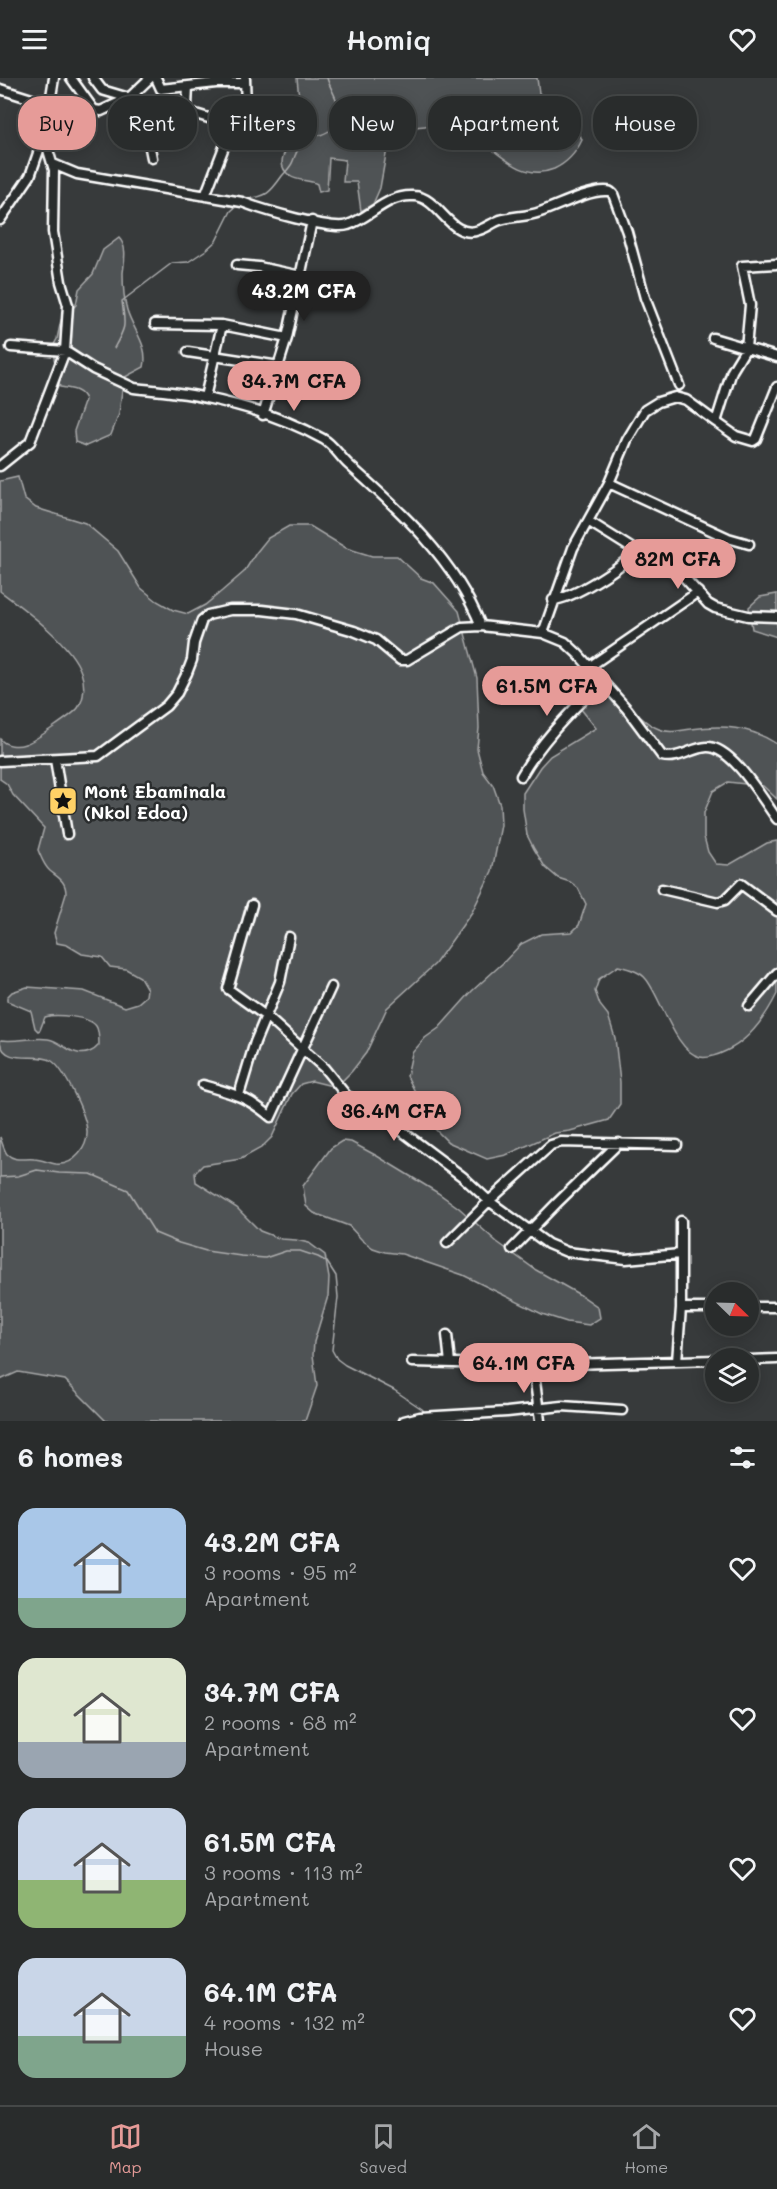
<!DOCTYPE html>
<html lang="en">
<head>
<meta charset="utf-8">
<style>
  :root { --surface:#292c2c; --page:#353838; --text:#f1f3f6; --muted:#a5a7a9; --line:#454848; --accent:#e69b98 }
  body { margin:0; font-family:Mali,sans-serif; background:var(--page); color:var(--text); height:100vh; display:flex; flex-direction:column; font-size:22px; white-space:nowrap }
  * { box-sizing:border-box; margin:0 }
  p { font-size:20px; color:var(--muted) }
  .icon { flex:none; width:33px; height:33px; fill:none; stroke:currentColor; stroke-width:2; stroke-linecap:round; stroke-linejoin:round }
  .map { position:relative; height:1343px; overflow:hidden }
  .details { display:flex; flex-direction:column; background:var(--surface); flex:1 }
  .details>* { flex:none }
  .hud { position:absolute; left:18px; top:18px; width:741px; height:54px; display:flex; gap:12px }
  .needle { width:39px; rotate:113deg }
  .buttons { position:absolute; left:705px; top:1204px; display:grid; gap:12px }
  .buttons a { display:grid; place-items:center; width:54px; height:54px; border-radius:50%; background:var(--surface); box-shadow:0 3px 15px #0003,0 0 0 2px var(--line); font-size:30px }
  .price { position:absolute; translate:-50% -51px; padding:0 14px; border-radius:21px; background:var(--accent); color:#111; font-size:20px; line-height:39px; filter:drop-shadow(0 2px 3px #0008) }
  .price::after { content:''; position:absolute; left:50%; top:36px; width:18px; height:14px; margin-left:-9px; background:inherit; clip-path:polygon(0 0,100% 0,50% 100%) }
  .price.current { background:#222; color:#fff }
  ul { padding:0; list-style:none }
  li { display:flex; align-items:center; gap:18px; height:150px; padding:0 18px }
  li span { display:grid; place-items:center; flex:none; width:168px; height:120px; border-radius:18px; color:#555 }
  li>.icon { margin-inline-start:auto }
  span .icon { width:72px; height:72px; fill:#fffc; stroke-width:1 }
  li b { font-size:26px }
  h2 { display:flex; justify-content:space-between; align-items:center; height:72px; padding:0 18px; font-size:26px }
  .pill { padding:0 21px; border-radius:24px; background:var(--surface); box-shadow:0 3px 15px #0003,0 0 0 2px var(--line); font-size:21px; line-height:54px }
  .pill.current { background:var(--accent); color:#111 }
  header { display:flex; justify-content:space-between; align-items:center; height:78px; padding:0 18px; background:var(--surface); font-size:27px; font-weight:600 }
  .tabs { display:flex; justify-content:space-around; align-items:center; height:84px; border-top:2px solid var(--line); background:var(--surface); font-size:16px; color:var(--muted) }
  .tabs a { display:grid; justify-items:center; gap:3px }
  .tabs .current { color:var(--accent) }
  .map>svg:first-child { display:block }
  .green { fill:#505354; stroke:#a8a9aa; stroke-width:1.5 }
  .lines { fill:none; stroke-linecap:round; stroke-linejoin:round }
  .stream { stroke:#adaeaf; stroke-width:1.5 }
  .minor-casing { stroke:#fff; stroke-width:13 }
  .minor { stroke:#2a2d2e; stroke-width:8 }
  .labels { text-anchor:middle; dominant-baseline:central; stroke-width:5; stroke-linejoin:round; paint-order:stroke }
  .poi-label { font-size:18px; font-weight:bold; fill:#fff; stroke:#2a2d2e; text-anchor:start }
</style>
</head>
<body>
<header><svg class="icon" aria-label="menu" viewBox="0 0 24 24"><path d="M4 6h16M4 12h16M4 18h16"/></svg>Homiq<svg class="icon" aria-label="heart" viewBox="0 0 24 24"><path d="M12 20l-8-8c-3-5 5-10 8-4 3-6 11-1 8 4z"/></svg></header>
<div class="map">
<svg width="777" height="1343" viewBox="0 0 777 1343">
  <rect width="100%" height="100%" fill="#373a3b"/>
  <filter id="ink" filterUnits="userSpaceOnUse"><feTurbulence type="fractalNoise" baseFrequency=".0167" numOctaves="2"/><feDisplacementMap in="SourceGraphic" scale="12" xChannelSelector="R" yChannelSelector="G"/><feConvolveMatrix kernelMatrix="1 2 1 2 8 2 1 2 1" color-interpolation-filters="sRGB"/></filter>
  <g filter="url(#ink)">
    <path class="green" d="M297,0h240l2,15c21,16 34,21 43,47 -6,13 -15,23 -28,29 -39,16 -65,-32 -98,-43 -14,-4 -27,0 -42,1 -7,0 -15,0 -23,-1l-11,62 -7,16 -12,7 -4,-29h-14l2,-22 -16,-2 -2,32 -8,2 -2,-8c-8,-5 -19,-2 -27,-8 -24,-18 13,-42 21,-60l-12,-18z
      M119,160c9,9 5,24 4,35 0,11 1,27 4,37 6,20 22,35 17,57l-19,10 -2,5 -4,32 -8,21 -25,11 -11,-4 -1,-11 11,-31c-3,-11 -15,-11 -25,-13l-8,-39 5,-9 4,-19 15,-15 3,-16 14,-15 10,-24z
      M18,399l6,22 12,9 49,15 33,28 23,37 16,13 16,9 15,4 17,-9 17,-14 22,-19 12,-19 12,-15 21,-12h21l36,22 26,8h25l24,22 13,5 25,28 18,67 2,50 -2,21 6,23 10,13 7,20 1,20 -9,46 -20,41 -37,52 -48,44 -21,45 -14,18 -12,12 -8,3 -20,-5 -11,3 -9,10 -20,43 -11,11 -20,11 -38,6 -8,8 1,9 41,26 23,23 21,8 15,1 13,3 16,12 4,23 -1,18 -14,46 -1,13 4,31 -12,35h-199l-41,-41 -47,-8 -18,8v-243c2,5 4,13 7,17 8,8 17,4 27,5 7,0 15,4 22,5 18,2 32,-17 31,-33 -1,-16 -22,-61 -35,-70 -14,-10 -47,6 -52,-19l1,-2c16,2 31,-3 47,-1 12,2 19,12 30,14 8,2 16,-2 21,-8 0,-6 0,-15 -3,-19 -7,-10 -41,-12 -51,-9l-5,13 -2,1 -3,-3 -4,-17 -24,-10v-4l5,-5 15,-5 57,4 41,16 13,-4 8,-7 1,-7 -7,-12 -14,-8 -16,-2 -8,-10 -20,-3 -15,-9 -10,-2 -3,-10 12,-39c0,-13 -7,-16 -16,-23 -6,-5 -9,-14 -12,-21l6,-22 -2,-2 -29,-31 -6,-11 -7,-5v-40c6,7 17,8 25,5 8,-2 49,-30 53,-36 7,-10 7,-25 3,-36 -10,-29 -57,-63 -81,-81v-110z
      M777,516v43l-25,-8 -3,-22 11,-10z
      M611,607c14,14 29,37 48,44 11,5 21,1 32,0 31,-4 59,-3 86,15v55l-14,-13 -35,-4 -15,9 -9,22v24l4,15 8,12 13,1 38,-22 10,-2v153c-11,22 -27,46 -51,57 -6,3 -19,8 -26,6 -25,-5 -39,-60 -54,-78 -6,-8 -19,-11 -28,-13l-19,13 -4,12 5,14 8,10 7,23 5,44v22l-11,16 -39,11 -15,2 -49,22 -19,4 -39,-17 -15,-15 -26,-51 5,-23 13,-15 14,-10 33,-37 32,-29 17,-18 20,-10 31,-2 7,-7 7,-21 -8,-16 -8,-6 -12,-4 -13,-11 -11,-18 -7,-14 -4,-26v-16l17,-26 10,-11 46,-28 -15,-19z
      M342,1063l9,1 26,14 61,37 21,15 38,34 39,28 46,26 16,11 2,11 -11,7 -22,-3 -25,-8 -79,-39 -61,-21 -17,-2 -12,-4 -11,-8 -13,-14 -35,-13 -8,-7 -3,-20 28,-38z"/>
    <g class="lines">
      <path class="stream" d="M245,121c22,-2 25,-6 37,-23 4,-5 9,-9 11,-15 3,-7 5,-16 12,-20 13,-8 27,-4 32,-23 5,-16 -6,-26 -10,-40
        M114,270c13,-23 11,-22 8,-47l50,-38 16,-1 18,-12 10,-9 15,-30 8,-7
        M0,1099l18,-1 19,-6 22,3 32,1 37,16 27,43 24,10 27,8 35,5 24,2 21,-7h14l18,6 9,5 9,14 2,21 -6,53 5,9 8,6 49,25 28,19 4,5"/>
      <g class="minor-casing">
        <path id="minor" d="M71,0l23,32 7,1 28,-13
          M93,0l9,12 27,8 21,-20
          M156,0l5,11 55,-6h29
          M188,8l-1,21 2,5 26,8 19,9
          M0,11l38,12 12,2
          M135,16l7,15 10,49
          M53,86l24,10 165,28c18,7 90,29 106,23 23,-8 39,-31 66,-29 26,1 36,45 65,34 7,-2 13,-7 21,-10 12,-4 27,-3 40,-8 18,-6 46,-21 65,-21 5,0 5,0 8,3l14,38 18,66 34,87
          M205,118l19,-49 22,-40 -1,-29
          M0,142l30,-44 14,-40
          M777,186l-35,2 8,39 -4,43 -14,23 -16,51 -30,-22 -11,-3 -17,5 -13,8 -18,30 -18,43 -36,65 -30,85 22,9 13,12 49,55 35,47c16,4 29,-8 45,-9 25,-1 56,53 70,72
          M237,187l22,2 42,9
          M155,246l67,1 65,13
          M713,260l64,19
          M11,269l54,4 28,18 41,19c24,3 49,4 72,10 39,8 83,22 117,41 10,5 17,18 26,26 52,46 106,95 132,161
          M188,274l91,14
          M205,319l17,-72
          M263,337l24,-77 25,-117
          M716,344l20,14 17,5 3,-2 21,-52
          M0,388l30,-24 35,-91 3,-46 -7,-23 -8,-50 1,-62 -8,-27 1,-22 7,-43
          M609,405l119,55 21,6
          M588,443l48,30 47,25 25,28 7,4 33,8 29,1
          M553,522c21,-2 69,-33 83,-49
          M589,589l109,-75
          M55,681l12,75
          M0,683l98,-5 68,-50 11,-13 10,-20 5,-13 2,-17 8,-23 6,-5 22,-5h32l34,4 58,17 22,9 24,20h7l55,-33 19,-1 62,7
          M521,698c22,-38 50,-64 80,-95
          M662,811l56,13 7,-2 16,-16 36,27
          M252,827l-24,84 39,28 57,51 22,27 37,22 80,60 26,24 59,43 19,8 59,7 54,-5
          M749,928l28,-33
          M203,1007c31,9 43,11 68,32l60,-130
          M239,1017l16,-53 25,-60 9,-45
          M447,1165l42,-42 62,-56 10,-3 116,3
          M512,1171l45,-46 62,-60
          M748,1229h29
          M681,1230h35
          M447,1257l3,28
          M748,1282l29,-1
          M677,1283l4,-53v-87
          M412,1284l121,3 183,-5
          M533,1287l7,56
          M404,1343l16,-4 87,-5 55,-6 60,4"/>
      </g>
      <use href="#minor" class="minor"/>
    </g>
  </g>
  <defs>
    <g id="sight-square" transform="scale(1.5)"><rect x="-9" y="-9" width="18" height="18" rx="4" fill="#ffd166" stroke="#2a2d2e"/><path d="M0-6L1.8-2.2L6-1.7L2.9 1.2L3.7 5.4L0 3.3L-3.7 5.4L-2.9 1.2L-6-1.7L-1.8-2.2Z" fill="#111"/></g>
  </defs>
  <g fill-rule="evenodd">
    <use href="#sight-square" x="63" y="723"/>
  </g>
  <g class="labels">
    <g class="poi-label">
      <text x="84" y="713">Mont Ebaminala<tspan x="84" dy="21">(Nkol Edoa)</tspan></text>
    </g>
  </g>
</svg>
<div class="buttons">
<a><svg class="needle" viewBox="-14 -14 28 28"><path d="M0-13l5 13h-10z" fill="#e53935"/><path d="M0 13l5-13h-10z" fill="#a5a7a9"/></svg></a>
<a><svg class="icon" aria-label="layers" viewBox="0 0 24 24"><path d="M12 4l9 5-9 5-9-5zM3 14l9 5 9-5"/></svg></a>
</div>
<b class="price current" style="left:304px;top:244px">43.2M CFA</b>
<b class="price" style="left:294px;top:334px">34.7M CFA</b>
<b class="price" style="left:678px;top:512px">82M CFA</b>
<b class="price" style="left:547px;top:639px">61.5M CFA</b>
<b class="price" style="left:394px;top:1064px">36.4M CFA</b>
<b class="price" style="left:524px;top:1316px">64.1M CFA</b>
<div class="hud">
<a class="pill current">Buy</a>
<a class="pill">Rent</a>
<a class="pill">Filters</a>
<a class="pill">New</a>
<a class="pill">Apartment</a>
<a class="pill">House</a>
</div>
</div>
<section class="details">
<h2>6 homes<svg class="icon" aria-label="filters" viewBox="0 0 24 24"><path d="M4 7h16M4 17h16"/><circle cx="9" cy="7" r="2"/><circle cx="15" cy="17" r="2"/></svg></h2>
<ul>
<li><span style="background:linear-gradient(#a9c7e8 75%,#7fa58c 0)"><svg class="icon" aria-label="home" viewBox="0 0 24 24"><path d="M3 11l9-7 9 7M6 9v11h12V9"/></svg></span><div><b>43.2M CFA</b><p>3 rooms · 95 m²</p><p>Apartment</p></div><svg class="icon" aria-label="heart" viewBox="0 0 24 24"><path d="M12 20l-8-8c-3-5 5-10 8-4 3-6 11-1 8 4z"/></svg></li>
<li><span style="background:linear-gradient(#dfe7d0 70%,#9aa5b1 0)"><svg class="icon" aria-label="home" viewBox="0 0 24 24"><path d="M3 11l9-7 9 7M6 9v11h12V9"/></svg></span><div><b>34.7M CFA</b><p>2 rooms · 68 m²</p><p>Apartment</p></div><svg class="icon" aria-label="heart" viewBox="0 0 24 24"><path d="M12 20l-8-8c-3-5 5-10 8-4 3-6 11-1 8 4z"/></svg></li>
<li><span style="background:linear-gradient(#c9d6e8 60%,#8fb573 0)"><svg class="icon" aria-label="home" viewBox="0 0 24 24"><path d="M3 11l9-7 9 7M6 9v11h12V9"/></svg></span><div><b>61.5M CFA</b><p>3 rooms · 113 m²</p><p>Apartment</p></div><svg class="icon" aria-label="heart" viewBox="0 0 24 24"><path d="M12 20l-8-8c-3-5 5-10 8-4 3-6 11-1 8 4z"/></svg></li>
<li><span style="background:linear-gradient(#c9d6e8 65%,#7fa58c 0)"><svg class="icon" aria-label="home" viewBox="0 0 24 24"><path d="M3 11l9-7 9 7M6 9v11h12V9"/></svg></span><div><b>64.1M CFA</b><p>4 rooms · 132 m²</p><p>House</p></div><svg class="icon" aria-label="heart" viewBox="0 0 24 24"><path d="M12 20l-8-8c-3-5 5-10 8-4 3-6 11-1 8 4z"/></svg></li>
</ul>
</section>
<nav class="tabs">
<a class="current"><svg class="icon" aria-label="map" viewBox="0 0 24 24"><path d="M3 6l6-2 6 2 6-2v14l-6 2-6-2-6 2zM9 4v14M15 6v14"/></svg>Map</a>
<a><svg class="icon" aria-label="saved" viewBox="0 0 24 24"><path d="M7 4h10v16l-5-4-5 4z"/></svg>Saved</a>
<a><svg class="icon" aria-label="home" viewBox="0 0 24 24"><path d="M3 11l9-7 9 7M6 9v11h12V9"/></svg>Home</a>
</nav>
</body>
</html>
